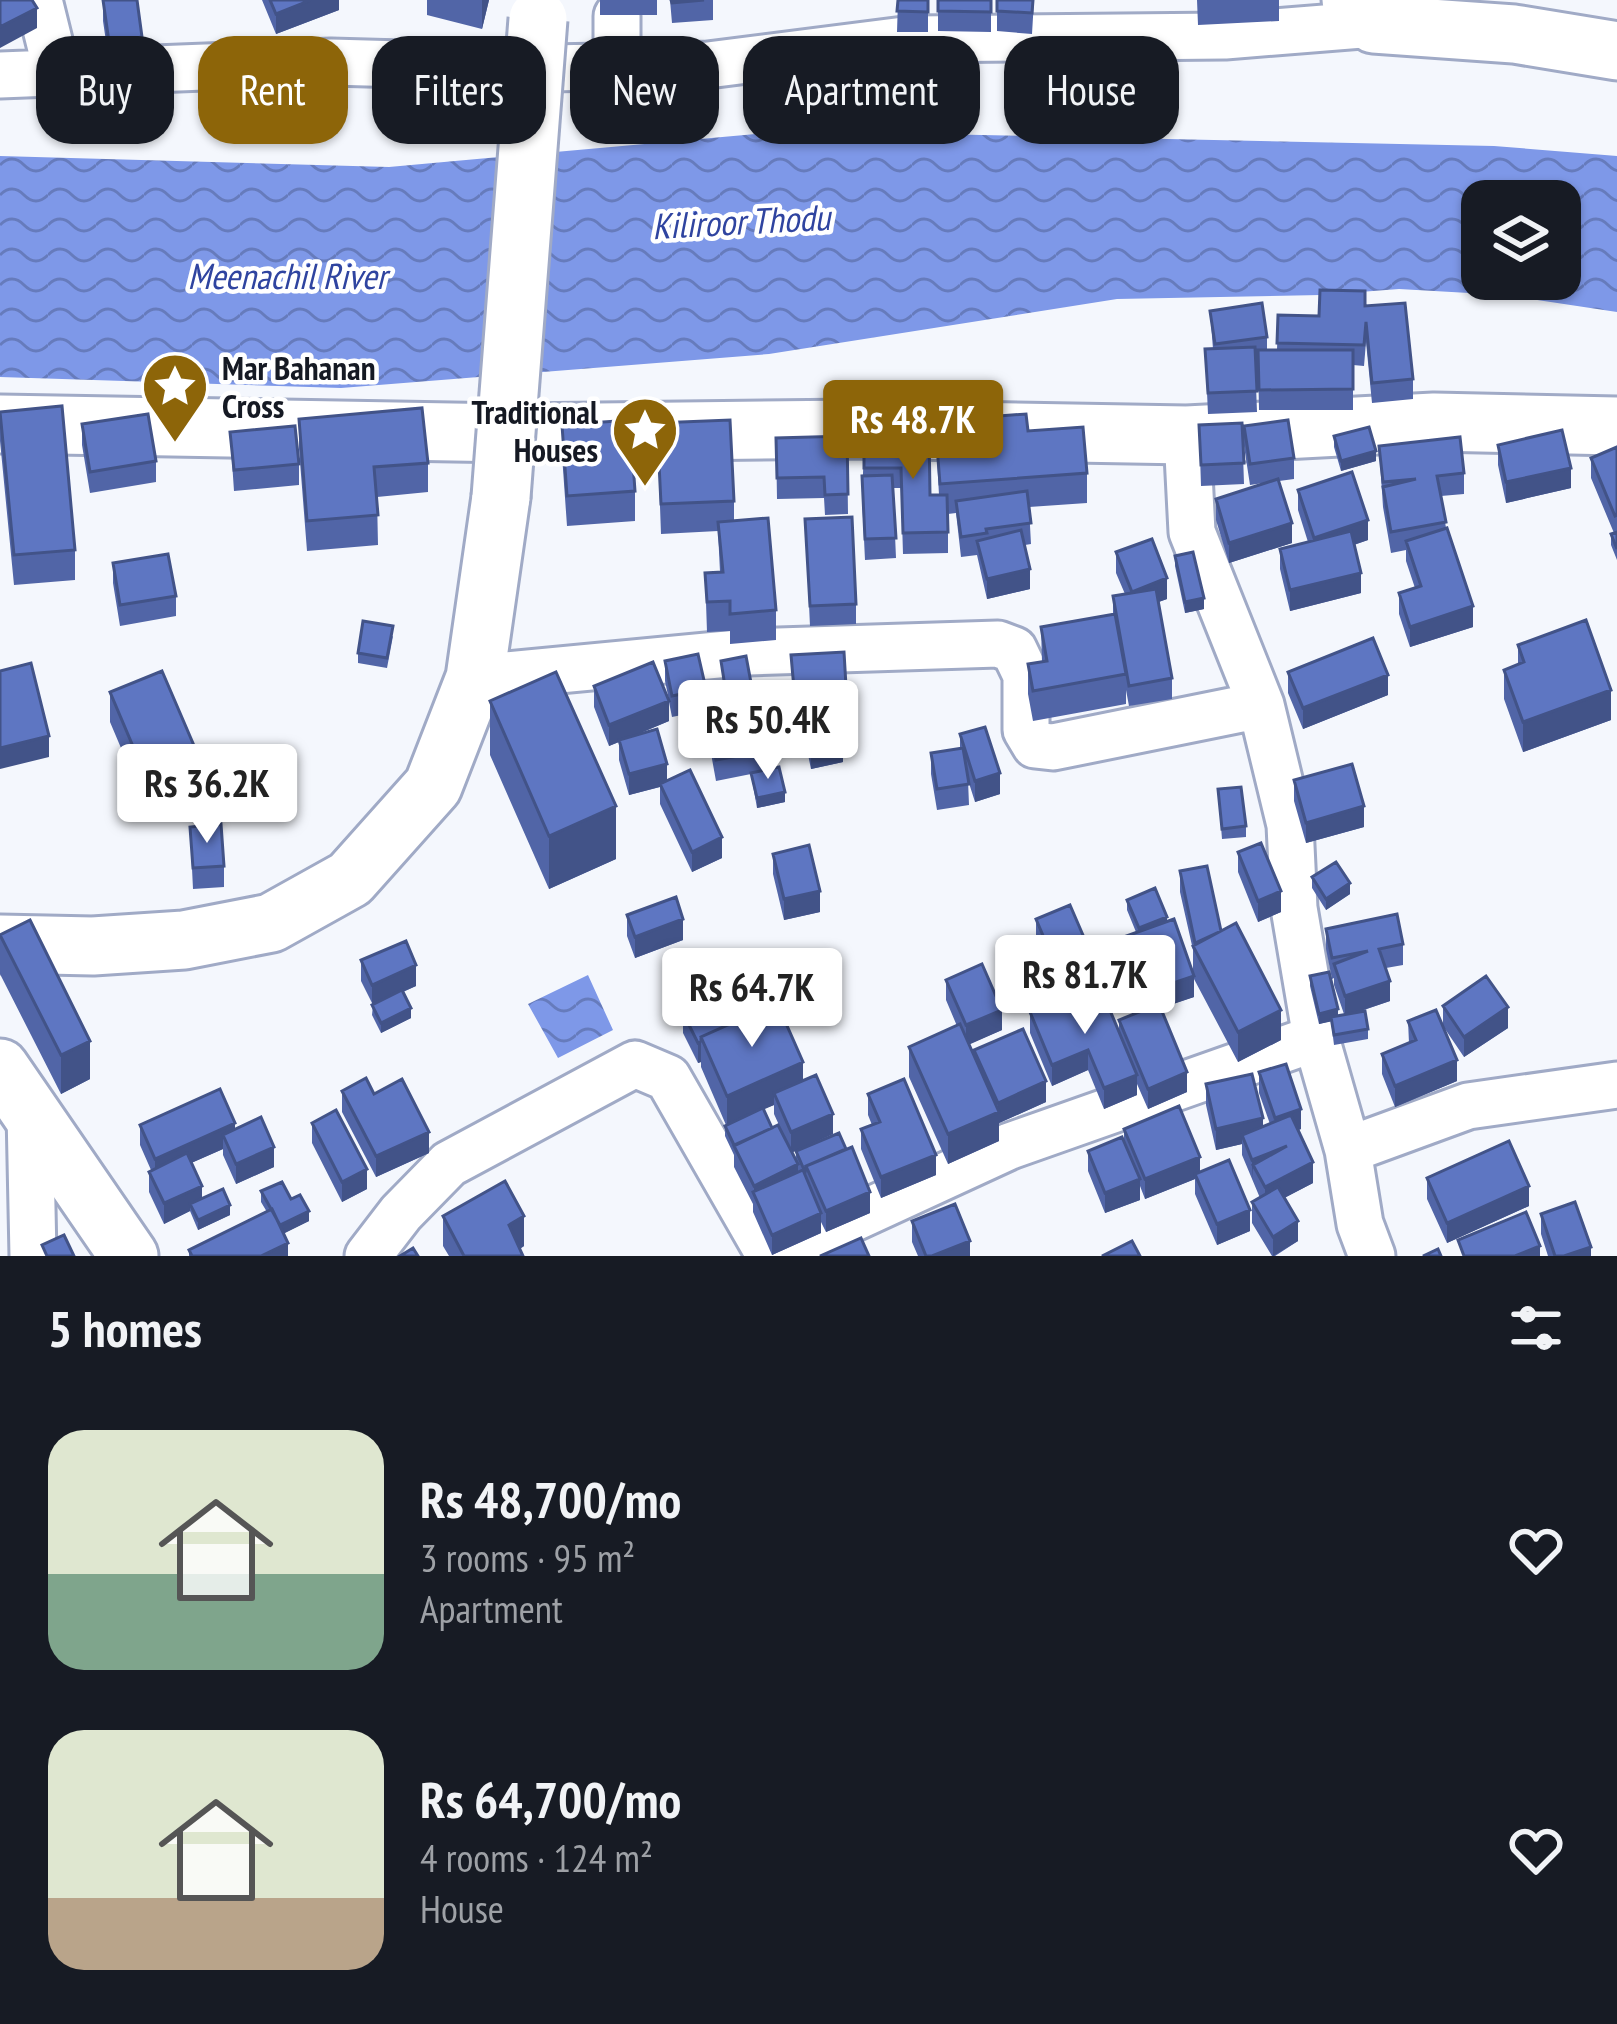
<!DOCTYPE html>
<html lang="en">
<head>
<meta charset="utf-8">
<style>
  :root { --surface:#171b24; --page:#242831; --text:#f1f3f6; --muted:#9ea1a6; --accent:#8d6509 }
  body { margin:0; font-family:"PT Sans Narrow",sans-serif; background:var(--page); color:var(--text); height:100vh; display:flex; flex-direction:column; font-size:45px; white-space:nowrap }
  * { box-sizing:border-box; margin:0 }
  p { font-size:39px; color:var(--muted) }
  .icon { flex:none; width:66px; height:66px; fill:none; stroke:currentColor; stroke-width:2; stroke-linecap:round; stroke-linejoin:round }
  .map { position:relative; height:1256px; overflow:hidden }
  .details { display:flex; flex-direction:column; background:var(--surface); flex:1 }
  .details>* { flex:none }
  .guide { position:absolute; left:36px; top:36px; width:1545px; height:108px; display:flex; gap:24px }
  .buttons { position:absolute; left:1461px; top:180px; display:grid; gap:24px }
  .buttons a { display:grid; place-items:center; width:120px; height:120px; border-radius:24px; background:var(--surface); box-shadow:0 3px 9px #0004; font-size:60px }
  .price { position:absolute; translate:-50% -102px; padding:0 27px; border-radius:12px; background:#fff; color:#222; font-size:39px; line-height:78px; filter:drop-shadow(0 3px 6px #0008) }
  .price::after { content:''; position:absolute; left:50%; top:72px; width:36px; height:27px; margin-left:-18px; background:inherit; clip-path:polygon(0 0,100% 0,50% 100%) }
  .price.active { background:var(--accent); color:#fff }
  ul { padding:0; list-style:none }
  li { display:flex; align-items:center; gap:36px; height:300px; padding:0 48px }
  li span { display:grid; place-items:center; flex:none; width:336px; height:240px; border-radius:36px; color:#555 }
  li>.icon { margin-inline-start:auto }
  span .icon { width:144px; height:144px; fill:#fffc; stroke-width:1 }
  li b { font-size:51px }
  h2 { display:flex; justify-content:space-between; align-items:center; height:144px; padding:0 48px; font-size:51px }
  .chip { padding:0 42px; border-radius:36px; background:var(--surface); box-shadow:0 3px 9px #0004; font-size:42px; line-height:108px }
  .chip.active { background:var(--accent); color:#fff }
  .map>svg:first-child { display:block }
  .water { fill:url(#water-waves); fill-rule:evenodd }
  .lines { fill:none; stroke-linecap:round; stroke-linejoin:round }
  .minor-casing { stroke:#a0aac6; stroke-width:51 }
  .major-casing { stroke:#a0aac6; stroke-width:63 }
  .minor { stroke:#fff; stroke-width:45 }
  .major { stroke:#fff; stroke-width:57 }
  .major-bridge-casing { stroke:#a0aac6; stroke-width:63; stroke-linecap:butt }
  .major-bridge { stroke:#fff; stroke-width:57 }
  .wall { fill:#5165a7; fill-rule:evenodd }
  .shaded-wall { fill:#425388 }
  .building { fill:#5e76c2; stroke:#425388; stroke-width:3 }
  .labels { text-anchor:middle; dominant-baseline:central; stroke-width:9; stroke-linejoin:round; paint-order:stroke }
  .poi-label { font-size:33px; font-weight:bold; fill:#151923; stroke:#fff; text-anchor:start }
  .water-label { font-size:36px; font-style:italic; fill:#2f44a0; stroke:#fff }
</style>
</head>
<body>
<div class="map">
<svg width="1617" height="1256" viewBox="0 0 1617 1256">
  <defs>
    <pattern id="water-waves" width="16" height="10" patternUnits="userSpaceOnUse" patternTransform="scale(3)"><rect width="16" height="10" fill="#7e98e8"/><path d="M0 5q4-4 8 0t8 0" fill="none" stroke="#667bbc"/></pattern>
  </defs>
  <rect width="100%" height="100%" fill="#f4f7fd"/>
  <path class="water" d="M789,131l705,15 123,10v156l-113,-17 -105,-6 -78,6 -204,4 -348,55 -428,34 -341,-11v-221l389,11zM1482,201h78v78h-78z
    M588,975l25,55 -55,28 -30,-54z"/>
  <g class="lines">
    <g class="minor-casing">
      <path id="minor" d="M39,0l18,73
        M617,67v-51
        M0,75l331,-13 218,6 159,-3 204,-26 313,-3 149,-12
        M1187,435l5,97 69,173 29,120 4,83 22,130 32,112 12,74 12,32
        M475,678l274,-26 249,-8 16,6 12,25v55l9,15 18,2 208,-42
        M30,1112l3,144
        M1348,1150l120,-44 149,-21
        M778,1253l232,-107 306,-108
        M368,1256l33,-43 48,-49 186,-100 33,14 98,171 13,7"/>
    </g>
    <g class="major-casing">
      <path id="major" d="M1351,0l23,24 140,10 103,17
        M0,424l516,9 339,-4 332,6 247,-13 183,4
        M0,944l93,2 91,-6 87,-17 79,-44 83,-93 42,-108 26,-181
        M0,1068l129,188"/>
    </g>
    <use href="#minor" class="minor"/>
    <use href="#major" class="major"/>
    <g class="major-bridge-casing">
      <path id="major-bridge" d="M501,497l37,-478"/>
    </g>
    <use href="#major-bridge" class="major-bridge"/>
  </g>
  <path class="wall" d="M103,0l39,37v21l-33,4 -6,-41z
    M262,0h77v10l-63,24z
    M427,0h62l-7,29 -55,-14z
    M600,0h57v15h-57z
    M670,0h43v20l-41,3z
    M898,0h30v32h-31z
    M938,0h53v32l-53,-1z
    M997,0h37l-2,34 -35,-3z
    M1197,0h82v21l-81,4z
    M1365,306l48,73v20l-41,4 -6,-61 -2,24 -11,-1v45h-94l-1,-52 -3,1 2,53 -49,2 -3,-65h8l-3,-38 57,26v13h10l1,-35 41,1z
    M0,412l75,138v30l-61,5 -14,-144z
    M299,419l129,44v29l-51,5 1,48 -71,6 -8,-102z
    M935,421l93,10 59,42v30l-58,4 2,37 -6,1 5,44 -43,10 -10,-44 -16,2 -5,-44 -8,1v39l-45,1 -2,-66h-8l3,70 -31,2 -3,-63 2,-48h29l37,46h9z
    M657,423l77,78v20l42,89v30l-46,4v-13l-23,1 -2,-59 15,-1 -2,-41 -57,3z
    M1242,423l2,61 -43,2 -2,-61z
    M82,424l74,37v21l-66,11 -8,-48z
    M562,425l73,66v30l-68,5 -5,-71z
    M1244,426l50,32v21l-15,2 13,62 -63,20 -13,-43v-21l54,-17 -20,3 -6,-39z
    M230,432l69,32v21l-65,6z
    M847,436l1,78 -23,1 -1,-17 -47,1 -1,-61z
    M1334,436l42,25 -35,10 -7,-24z
    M1498,445l73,43 -65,15 -8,-38z
    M1379,446l85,27v21l-23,2 5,32 27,99 -63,20 -11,-33v-21l16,-5 -9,-27v-11l-15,3 -8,-46z
    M1617,447v113l-6,-15v-11l3,-1 -23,-55v-20z
    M1298,490l70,50 -14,5 7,48 -71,18 -10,-42v-20l28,-7 -10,-32z
    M805,519l51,85v20l-46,2z
    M1116,552l51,47 -9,3 14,76v21l-43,7 -3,-16v14l-93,17 -5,-27v-30l14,-2 -1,-35 72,-12v-19l12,-2 -9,-21z
    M1175,556l29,53 -19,4 -10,-47z
    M113,563l63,33v20l-56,10 -7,-43z
    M393,636l-6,32 -29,-5v-10z
    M1518,645l93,75 -88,32 -19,-53v-29l14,-6z
    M791,655l55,31v20l-11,1 8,55 -32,7 -10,-48v-12l-7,1z
    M665,661l41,28v21l-34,7 -3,-15v19l-33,14 86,123 -30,14 -32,-68v-17l-31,8 -10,-35v-18l-10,4 -15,-39v-21l75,14 -4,-19z
    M721,661l31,28 6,-1 4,41 14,20v19l9,34 -28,6 -6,-34 -35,7 -4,-22 -5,-65 17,-2z
    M1288,672l100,23 -85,34 -15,-36z
    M110,692l88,93 -52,22 -36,-85z
    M490,701l126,158 -67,30 -59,-134z
    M960,734l40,60 -25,8 -7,-22 1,25 -32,5 -6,-36v-21l29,-4z
    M1294,780l70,47 -58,16 -12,-42z
    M1218,789l28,37v11l-24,2z
    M190,827l34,39v21l-31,2z
    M1238,852l43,60 -23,10 -20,-50z
    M773,854l47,58 -36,8 -11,-46z
    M1180,871l41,60 60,109 -43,22 -44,-83v18l-34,11 27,84 -39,17 -11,-25v11l-33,14 -16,-39 -36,16 -22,-53v-21l31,-13 -25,-59v-21l68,77 15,36v-12l21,-8 -19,-54v-20l15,-6 -9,-22v-10l40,22 26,50v-22l-13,-58z
    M1312,877l38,17 -24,16 -14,-22z
    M627,915l56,25 -48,18 -8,-22z
    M1326,929l77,15v21l-17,3 4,33 -32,11 10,17v10l-34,6 -3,-24 -12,3 -9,-38v-10l28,39 6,-1 -10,-29v-7l-2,1 -6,-30z
    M0,935l90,144 -29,15 -61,-120z
    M361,960l55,26 -13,6 8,26 -30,15 -9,-18 1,-10 -12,-24z
    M946,980l56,50 -33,14 5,12v-6l72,52 -47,21v18l-51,23 -39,-87v-30l48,-21 -11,-26z
    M1443,1006l65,22 -44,29 -21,-31z
    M761,1010l72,124 -41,18 4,9v-10l74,62 -44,19 -5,-10v11l-49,22 -19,-43v-8l-19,-37v-12l-9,-19v-10l1,-1 -25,-58v-5l-3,1 -15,-30v-20zM774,1105v9l10,22 -12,-8 -9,-19z
    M1408,1021l49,60 -62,26 -13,-33v-20l27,-11z
    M1259,1072l42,57 -3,1 15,53 -29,15 14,43 -23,15h-3l-20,-33v-21l8,-4 -18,-43v-11l-26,6 -10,-45v-21l57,42 7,-2 -11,-31z
    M342,1091l32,3 55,59 -53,24 -34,-65z
    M868,1094l68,81 -55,23 -20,-49v-20l11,-4 -4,-10z
    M312,1123l55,66 -25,13 -30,-59z
    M140,1125l95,4 39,38 -38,17 -13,-29v-6l-32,14 11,36 28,16 -32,15 -8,-19 -26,13 -15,-32v-20l2,-2 -11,-25z
    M1124,1129l76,43 50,59 -33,14 -22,-51v-15l-50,20 -5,-13v14l-35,13 -17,-42v-20l36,-9z
    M1427,1178l102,28 -82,37 -20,-44z
    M261,1191l30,8 18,22 -25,12 4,23h-99v-6l78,-38 -6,-10z
    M1541,1214l50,42h-43l-7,-22z
    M443,1216l81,30 -4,3 3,7h-74l-6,-10z
    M912,1221l58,35h-52l-6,-14z"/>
  <path class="shaded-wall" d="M311,0h28v10l-63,24v-20z
    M482,0h7l-7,29z
    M37,8v20l-37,20v-21z
    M1376,451v10l-35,10v-10z
    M1571,468v20l-65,15v-21z
    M1368,520v20l-54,18v-20z
    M1292,523v20l-63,20v-20z
    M1030,569v20l-43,10v-20z
    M1361,573v20l-71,18v-21z
    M1167,578v21l-35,13v-20z
    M1204,598v11l-19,4v-11z
    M1473,606v21l-63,20v-20z
    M1388,675v20l-85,34v-21z
    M1611,690v30l-88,32v-30z
    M669,701v20l-60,25v-21z
    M49,736v21l-49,12v-21z
    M843,741v21l-32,7v-21z
    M198,755v30l-52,22v-30z
    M667,764v21l-38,10v-21z
    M1000,773v21l-25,8v-21z
    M785,792v10l-28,6v-10z
    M616,806v53l-67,30v-53z
    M1364,806v21l-58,16v-20z
    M722,837v21l-30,14v-20z
    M1350,883v11l-24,16v-11z
    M820,891v21l-36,8v-21z
    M1281,891v21l-23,10v-21z
    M1167,917v10l-28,12v-11z
    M683,919v21l-48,18v-21z
    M416,965v21l-44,19v-20z
    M1194,976v21l-53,18v-21z
    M1390,981v20l-45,15v-20z
    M1104,984v20l-34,15v-20z
    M1508,1007v21l-44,29v-20z
    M411,1008v10l-30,15v-10z
    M1338,1009v11l-19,4v-10z
    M1002,1010v20l-36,16v-21z
    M1281,1010v30l-43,22v-30z
    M90,1041v38l-29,15v-39z
    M701,1041v21l-3,1v-20z
    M1088,1050v20l-36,16v-21z
    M1457,1060v21l-62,26v-21z
    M803,1062v30l-29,1v12l-47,21v-30z
    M1187,1072v20l-39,17v-20z
    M1137,1075v20l-33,14v-21z
    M1046,1081v21l-47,21v18l-51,23v-30l50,-22v-9z
    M1301,1109v20l-26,9v-20z
    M833,1114v20l-42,19v-21z
    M1263,1118v21l-21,-4v9l-26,6v-21z
    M235,1123v20l-12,-8v14l-68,30v-20z
    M429,1132v21l-53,24v-21z
    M1287,1146l-34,19 -1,15v-20z
    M274,1147v20l-38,17v-20z
    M936,1155v20l-55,23v-21z
    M1200,1157v20l-5,-3v5l-50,20v-20z
    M1313,1162v21l-48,25v-21z
    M798,1164v20l-44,11v-9z
    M367,1169v20l-25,13v-20z
    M1140,1179v21l-35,13v-20z
    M202,1186v20l-12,-2v7l-26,13v-21z
    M1529,1186v20l-82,37v-20z
    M870,1192v21l-44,19v-21z
    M230,1205v10l-32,15v-10z
    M1250,1210v21l-33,14v-21z
    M309,1211v10l-30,15v-11z
    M821,1213v20l-49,22v-20z
    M524,1216v30l-15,9v-30z
    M1298,1221v20l-25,15v-19z
    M970,1241v15h-38z
    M288,1243v13h-27z
    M1540,1246v10h-25z
    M1591,1247v9h-27z"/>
  <path class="building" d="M0,0h32l5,8 -37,19z
    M103,0h34l5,37 -33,5z
    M270,0h41l-35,14z
    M671,0h33l-32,3z
    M898,0h30v12l-31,-1z
    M938,0h53v12l-53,-1z
    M997,0h36l-1,13 -35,-2z
    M1320,290l45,1v15l40,-3 8,76 -41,4 -6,-61 -2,23 -87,-2 1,-28 41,1z
    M1262,303l5,34 -52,7 -5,-33z
    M1255,347l2,44 -49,2 -3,-44z
    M1258,350h95v39l-94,1z
    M62,406l13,144 -61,5 -14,-143z
    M422,408l6,55 -54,4 4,48 -71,6 -8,-102z
    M148,414l8,47 -66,11 -8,-48z
    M1026,414l2,17 55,-4 4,46 -147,11 -5,-63z
    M630,420l5,71 -68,5 -5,-71z
    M730,420l4,81 -73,3 -4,-81z
    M1288,420l6,38 -44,6 -6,-38z
    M1242,423l2,40 -43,2 -2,-40z
    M295,426l4,38 -65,6 -4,-38z
    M1369,427l7,24 -35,10 -7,-25z
    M1562,430l9,38 -65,14 -8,-37z
    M929,432l1,63h17l1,37 -45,1 -2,-65h-37v-19h29l-1,-16z
    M847,436l1,58 -23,1 -1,-18 -47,1 -1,-40z
    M1460,437l4,36 -27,3 9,46 -55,10 -8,-45 33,-8 -33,3 -4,-36z
    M1617,447v68l-2,1 -24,-58z
    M1352,472l16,48 -54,18 -16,-48z
    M892,475l4,63 -31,1 -3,-63z
    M1278,479l14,44 -63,20 -13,-44z
    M1027,491l4,32 -45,6 1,4 -26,4 -5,-36z
    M852,517l4,87 -46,2 -5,-87z
    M768,518l8,92 -46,4v-13l-23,1 -2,-29 18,-1 -5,-50z
    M1447,528l26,78 -63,21 -11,-34 22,-7 -15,-45z
    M1021,530l9,39 -43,10 -10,-38z
    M1351,531l10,42 -71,17 -10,-41z
    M1617,532v17l-6,-15z
    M1152,539l15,39 -35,14 -16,-40z
    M1193,552l11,46 -19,4 -10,-46z
    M168,554l8,42 -56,9 -7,-42z
    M1156,589l16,89 -43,8 -16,-90z
    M1115,614l11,60 -93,17 -5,-27 19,-3 -6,-34z
    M1586,620l25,70 -88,32 -19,-52 20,-8 -6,-17z
    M363,621l30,5 -6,32 -29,-5z
    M1373,638l15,37 -85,33 -15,-36z
    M844,652l2,34 -52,3 -3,-34z
    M698,654l8,35 -34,7 -7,-35z
    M746,656l6,32 -26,5 -5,-32z
    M653,662l16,39 -60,24 -15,-39z
    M31,663l18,73 -49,12v-77z
    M162,671l36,84 -52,22 -36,-85z
    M556,672l60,134 -67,30 -59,-135z
    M758,688l4,38 -50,6 -5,-38z
    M832,693l11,48 -32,7 -10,-48z
    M985,727l15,46 -25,8 -15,-47z
    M771,728l5,21 -60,11 -4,-21z
    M657,729l10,35 -38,10 -10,-34z
    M963,748l6,36 -32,5 -6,-36z
    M1352,764l12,42 -58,17 -12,-43z
    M779,767l6,25 -28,6 -6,-25z
    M690,770l32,67 -30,15 -32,-68z
    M1241,787l5,39 -24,3 -4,-40z
    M221,824l3,42 -31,2 -3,-41z
    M1261,843l20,48 -23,10 -20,-49z
    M809,845l11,46 -36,8 -11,-45z
    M1336,862l14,21 -24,16 -14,-22z
    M1207,866l14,65 -26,12 -15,-72z
    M1155,888l12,29 -28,11 -12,-28z
    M676,897l7,22 -48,18 -8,-22z
    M1070,905l34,79 -34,15 -34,-80z
    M1397,914l6,30 -24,5 11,32 -45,15 -11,-32 34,-13 -36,7 -6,-29z
    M1174,919l20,57 -53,18 -20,-56z
    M30,920l60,121 -29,14 -61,-120z
    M1236,923l45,87 -43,22 -45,-86z
    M406,941l10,24 -44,20 -11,-25z
    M982,964l20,46 -36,15 -20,-45z
    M1329,972l9,37 -19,5 -9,-38z
    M1486,976l22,31 -44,30 -21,-31z
    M747,980l14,30 -60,27v4l-3,2 -15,-30z
    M402,990l9,18 -30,15 -9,-18z
    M1104,996l33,79 -33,13 -16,-38 -36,15 -22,-53 35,-15 6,13z
    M777,1003l26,59 -76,34 -26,-59z
    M1159,1004l28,68 -39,17 -29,-69z
    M1436,1010l21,50 -62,26 -13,-32 34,-14 -8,-19z
    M1365,1011l3,18 -34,6 -3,-18z
    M960,1024l39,88 -51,22 -39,-87z
    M1023,1029l23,52 -48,22 -24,-53z
    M1286,1064l15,45 -26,9 -16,-46z
    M1252,1074l11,44 -47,11 -10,-45z
    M816,1075l17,39 -42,18 -17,-39z
    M366,1078l8,16 28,-15 27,53 -53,24 -34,-65z
    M904,1079l32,76 -55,22 -20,-48 19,-7 -12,-28z
    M220,1089l15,34 -80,36 -15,-34z
    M1179,1106l21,51 -55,22 -21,-50z
    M763,1108l9,20 -38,17 -9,-19z
    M336,1110l31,59 -25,13 -30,-59z
    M1291,1115l22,47 -48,25 -12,-22 34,-19 -35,14 -10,-25z
    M261,1117l13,30 -38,17 -13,-29z
    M778,1125l20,39 -44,22 -20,-40z
    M839,1133l7,16 -40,17 -1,6 -9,-21z
    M1122,1137l18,42 -35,14 -17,-42z
    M1509,1141l20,45 -82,37 -20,-45z
    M852,1147l18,45 -44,19 -20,-45z
    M187,1153l15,33 -38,17 -15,-31z
    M1229,1160l21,50 -33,14 -22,-50z
    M803,1170l18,43 -49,22 -19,-43z
    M505,1181l19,35 -15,9 14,31h-59l-21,-40z
    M282,1182l9,17 9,-4 9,16 -29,14 -19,-34z
    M1278,1187l20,34 -25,16 -21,-35z
    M223,1189l7,16 -32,15 -8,-16z
    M1575,1202l16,45 -27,9h-9l-14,-42z
    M955,1204l15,37 -38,15h-6l-14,-35z
    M272,1209l16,34 -27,13h-69l-3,-6z
    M1526,1212l14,34 -25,10h-51l-6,-16z
    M64,1235l10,21h-27l-5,-11z
    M861,1238l8,18h-49z
    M1132,1241l8,15h-38z
    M413,1248l5,8h-18z
    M1438,1249l3,7h-18z"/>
  <defs>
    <g id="sight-pin" transform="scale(3.45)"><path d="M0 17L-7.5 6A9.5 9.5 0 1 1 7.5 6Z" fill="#8d6509" stroke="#fff"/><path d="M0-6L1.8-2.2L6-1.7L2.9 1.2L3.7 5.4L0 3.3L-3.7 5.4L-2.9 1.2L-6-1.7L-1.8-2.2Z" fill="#fff"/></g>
  </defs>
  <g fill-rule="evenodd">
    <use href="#sight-pin" x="175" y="386"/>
    <use href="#sight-pin" x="645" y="430"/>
  </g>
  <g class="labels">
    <g class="poi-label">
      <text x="222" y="367">Mar Bahanan<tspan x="222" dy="38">Cross</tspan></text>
      <text x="598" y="411" text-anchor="end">Traditional<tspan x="598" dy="38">Houses</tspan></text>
    </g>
    <g class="water-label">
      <text transform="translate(741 221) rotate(-3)">Kiliroor Thodu</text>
      <text x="287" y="275">Meenachil River</text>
    </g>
  </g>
</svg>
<div class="buttons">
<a><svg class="icon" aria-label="layers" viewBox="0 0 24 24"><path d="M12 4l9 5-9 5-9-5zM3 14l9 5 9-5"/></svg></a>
</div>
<b class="price active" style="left:913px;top:482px">Rs 48.7K</b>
<b class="price" style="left:768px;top:782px">Rs 50.4K</b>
<b class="price" style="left:207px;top:846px">Rs 36.2K</b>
<b class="price" style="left:1085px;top:1037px">Rs 81.7K</b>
<b class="price" style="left:752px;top:1050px">Rs 64.7K</b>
<div class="guide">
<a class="chip">Buy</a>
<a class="chip active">Rent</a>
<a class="chip">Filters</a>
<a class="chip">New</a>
<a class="chip">Apartment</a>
<a class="chip">House</a>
</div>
</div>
<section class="details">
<h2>5 homes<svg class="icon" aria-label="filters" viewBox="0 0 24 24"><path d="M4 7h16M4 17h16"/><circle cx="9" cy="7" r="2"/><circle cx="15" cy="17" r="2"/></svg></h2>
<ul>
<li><span style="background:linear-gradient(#dfe7d0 60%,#7fa58c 0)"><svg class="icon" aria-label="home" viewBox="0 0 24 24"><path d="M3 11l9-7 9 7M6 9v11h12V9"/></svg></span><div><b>Rs 48,700/mo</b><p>3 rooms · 95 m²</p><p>Apartment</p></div><svg class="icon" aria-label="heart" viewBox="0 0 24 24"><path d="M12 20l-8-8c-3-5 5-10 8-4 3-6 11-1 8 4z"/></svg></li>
<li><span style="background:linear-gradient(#dfe7d0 70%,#b9a48a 0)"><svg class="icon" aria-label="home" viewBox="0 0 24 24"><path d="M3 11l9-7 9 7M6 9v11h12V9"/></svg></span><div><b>Rs 64,700/mo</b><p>4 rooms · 124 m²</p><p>House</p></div><svg class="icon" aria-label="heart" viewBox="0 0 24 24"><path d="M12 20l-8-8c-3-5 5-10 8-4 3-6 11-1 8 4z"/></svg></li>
</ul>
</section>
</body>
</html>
